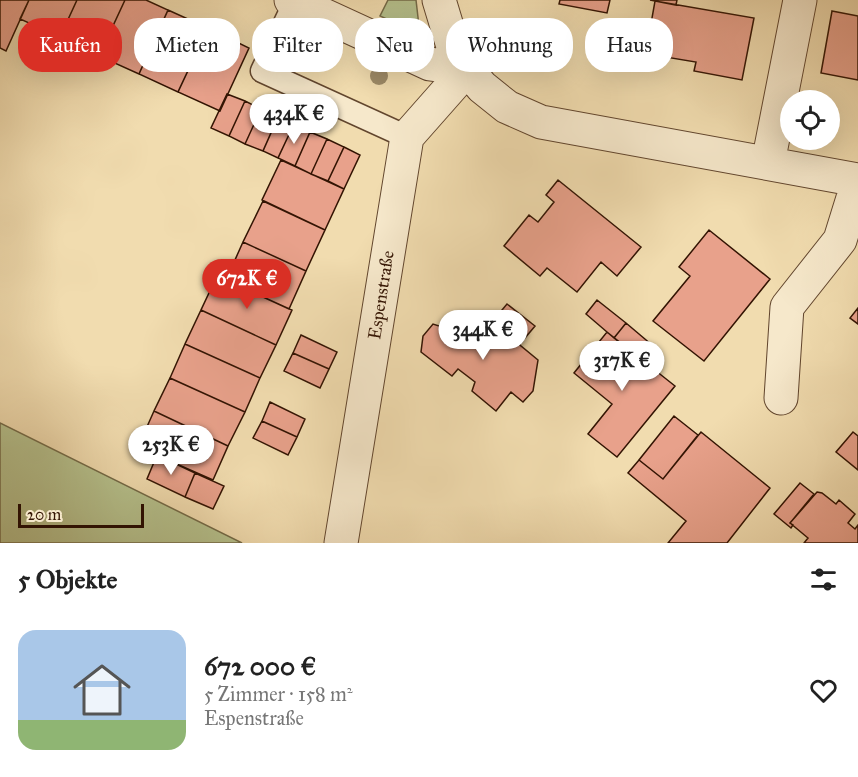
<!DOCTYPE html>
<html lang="de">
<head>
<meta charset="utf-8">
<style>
  :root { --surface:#fff; --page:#f6f6f6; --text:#222; --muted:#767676; --line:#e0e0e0; --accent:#d93025 }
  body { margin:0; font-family:"IM FELL Great Primer",serif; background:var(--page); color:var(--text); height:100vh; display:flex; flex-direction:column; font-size:22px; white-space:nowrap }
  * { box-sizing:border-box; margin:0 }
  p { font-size:20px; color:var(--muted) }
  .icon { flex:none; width:33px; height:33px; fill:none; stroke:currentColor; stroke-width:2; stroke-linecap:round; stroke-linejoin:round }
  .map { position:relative; height:543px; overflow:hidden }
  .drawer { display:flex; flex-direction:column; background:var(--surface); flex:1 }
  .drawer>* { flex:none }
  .guide { position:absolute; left:18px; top:18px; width:822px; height:54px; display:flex; gap:12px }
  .fabs { position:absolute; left:780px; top:90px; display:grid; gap:12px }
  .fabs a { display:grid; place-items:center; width:60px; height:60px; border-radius:50%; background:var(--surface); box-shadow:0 6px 24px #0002; font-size:30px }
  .scale { position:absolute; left:18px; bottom:15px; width:126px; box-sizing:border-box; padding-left:6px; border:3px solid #331403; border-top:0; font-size:16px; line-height:21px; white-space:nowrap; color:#331403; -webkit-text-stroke:4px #f6e8cb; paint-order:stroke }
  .price { position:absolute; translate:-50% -51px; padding:0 14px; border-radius:21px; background:#fff; color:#222; font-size:20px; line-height:39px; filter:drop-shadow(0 2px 3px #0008) }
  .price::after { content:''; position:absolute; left:50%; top:36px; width:18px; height:14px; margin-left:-9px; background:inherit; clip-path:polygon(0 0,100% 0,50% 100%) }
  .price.selected { background:var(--accent); color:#fff }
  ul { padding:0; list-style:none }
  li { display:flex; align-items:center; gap:18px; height:150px; padding:0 18px }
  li+li { border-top:2px solid var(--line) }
  li span { display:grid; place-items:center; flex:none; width:168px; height:120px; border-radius:18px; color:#555 }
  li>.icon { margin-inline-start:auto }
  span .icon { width:72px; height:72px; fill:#fffc; stroke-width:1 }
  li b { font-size:26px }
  h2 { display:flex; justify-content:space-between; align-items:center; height:72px; padding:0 18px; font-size:26px }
  .pill { padding:0 21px; border-radius:24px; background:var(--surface); box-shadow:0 6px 24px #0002; font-size:21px; line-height:54px }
  .pill.selected { background:var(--accent); color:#fff }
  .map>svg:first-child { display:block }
  .green { fill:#b6c28e; stroke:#746b48; stroke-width:1.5 }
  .building { fill:#e8a18b; stroke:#331403; stroke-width:1.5 }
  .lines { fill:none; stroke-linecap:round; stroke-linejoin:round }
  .lane-casing { stroke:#62462e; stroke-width:25 }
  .street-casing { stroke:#62462e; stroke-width:35 }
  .lane { stroke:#f6e8cb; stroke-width:22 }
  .street { stroke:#f6e8cb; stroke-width:33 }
  .tree { fill:#9e8b68 }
  .labels { text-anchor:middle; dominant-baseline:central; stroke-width:5; stroke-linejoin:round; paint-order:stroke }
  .street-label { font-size:18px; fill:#331403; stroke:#f6e8cb }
</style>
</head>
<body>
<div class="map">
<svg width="858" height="543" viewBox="0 0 858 543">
  <rect width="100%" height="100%" fill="#f1dcaf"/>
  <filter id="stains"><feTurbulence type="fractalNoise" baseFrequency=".00333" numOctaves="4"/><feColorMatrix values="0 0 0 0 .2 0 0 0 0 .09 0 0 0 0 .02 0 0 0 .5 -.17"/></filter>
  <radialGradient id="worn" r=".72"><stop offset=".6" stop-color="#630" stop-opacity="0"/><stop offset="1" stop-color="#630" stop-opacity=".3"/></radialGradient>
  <path class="green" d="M388,0h28l3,26 -13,2 -26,-12z
    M0,423l242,120h-242z"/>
  <path class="building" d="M0,0h29l-23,51 -6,-3z
    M29,0h48l-17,37 -40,-18z
    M77,0h48l-26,56 -39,-19z
    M125,0h21l22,10 -29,64 -40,-18z
    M560,0h50l-3,13 -48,-9z
    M650,0h27l-1,5z
    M655,1l99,17 -12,62 -48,-9 2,-9 -48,-8 -1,9h-3z
    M168,10l40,18 -30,64 -39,-18z
    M832,11l26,5v64l-37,-7z
    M208,28l41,20 -29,63 -42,-19z
    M227,94l18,7 -16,35 -18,-8z
    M245,101l16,8 -16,35 -16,-8z
    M261,109l17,8 -15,34 -18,-7z
    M278,117l16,7 -16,34 -15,-7z
    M294,124l16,8 -15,34 -17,-8z
    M310,132l17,7 -16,35 -16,-8z
    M327,139l17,8 -16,34 -17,-7z
    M344,147l16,8 -16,34 -16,-8z
    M281,160l63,29 -19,41 -63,-30z
    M558,180l83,67 -24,29 -16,-14 -24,30 -30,-24 -7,8 -36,-30 25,-31 9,7 16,-20 -8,-7z
    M263,201l62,29 -19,41 -63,-29z
    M709,230l61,49 -66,82 -51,-40 37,-45 -11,-9z
    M243,242l63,29 -17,38 -63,-29z
    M217,276l75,34 -16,35 -75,-35z
    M597,300l29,23 -12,15 -28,-24z
    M507,304l28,22 -15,18 -28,-22z
    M858,308v16l-8,-6z
    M201,310l75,35 -16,33 -75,-34z
    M450,318l17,14 13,5 12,-15 46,38 -5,31 -10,11 -12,-10 -15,19 -24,-20 3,-9 -17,-13 -6,7 -31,-24 2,-16 10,-12 9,3z
    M626,323l26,22 -12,14 -26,-21z
    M607,332l68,54 -58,71 -29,-23 24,-30 -38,-31z
    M301,335l36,17 -8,17 -36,-16z
    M185,344l75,34 -15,34 -75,-34z
    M293,353l36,16 -9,19 -36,-17z
    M170,378l75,34 -17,34 -74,-35z
    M270,402l35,17 -8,18 -35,-16z
    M154,411l74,35 -15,34 -75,-33z
    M674,416l24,19 -35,44 -24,-19z
    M262,421l35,16 -9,18 -35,-17z
    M701,432l69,56 -43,55h-59l18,-22 -58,-48 11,-13 24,19z
    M853,432l5,4v34l-22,-18z
    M157,455l38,18 -10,24 -38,-18z
    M195,473l29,13 -11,23 -28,-12z
    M800,483l14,11 -24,29 3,2 -2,3 -17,-14z
    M817,492l5,1 14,11 3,-4 16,14 -7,9 7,6 3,-4v18h-54l4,-5 -18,-15z"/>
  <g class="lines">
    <g class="lane-casing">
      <path id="lane" d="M295,2l-33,69 145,66"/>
    </g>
    <g class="street-casing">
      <path id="street" d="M291,0l139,64 37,5
        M439,0l13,43 15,26 15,18 25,20 34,15 317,58
        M768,163l32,-163
        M781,398l6,-91 53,-67 18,-58
        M341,543l66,-406 60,-68"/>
    </g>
    <use href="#lane" class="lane"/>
    <use href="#street" class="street"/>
  </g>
  <g class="tree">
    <circle cx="309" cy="43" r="9"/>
    <circle cx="379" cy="76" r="9"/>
  </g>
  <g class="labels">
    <g class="street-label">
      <text transform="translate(381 295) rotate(-81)">Espenstraße</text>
    </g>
  </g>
  <rect width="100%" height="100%" filter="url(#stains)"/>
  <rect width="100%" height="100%" fill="url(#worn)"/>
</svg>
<div class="fabs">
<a><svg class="icon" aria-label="locate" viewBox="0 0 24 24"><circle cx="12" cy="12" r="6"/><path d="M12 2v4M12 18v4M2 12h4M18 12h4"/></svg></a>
</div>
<div class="scale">20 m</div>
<b class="price" style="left:294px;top:145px">434K €</b>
<b class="price selected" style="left:247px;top:310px">672K €</b>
<b class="price" style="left:483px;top:361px">344K €</b>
<b class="price" style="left:622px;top:392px">317K €</b>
<b class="price" style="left:171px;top:476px">253K €</b>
<div class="guide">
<a class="pill selected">Kaufen</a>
<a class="pill">Mieten</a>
<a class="pill">Filter</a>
<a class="pill">Neu</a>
<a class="pill">Wohnung</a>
<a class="pill">Haus</a>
</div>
</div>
<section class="drawer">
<h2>5 Objekte<svg class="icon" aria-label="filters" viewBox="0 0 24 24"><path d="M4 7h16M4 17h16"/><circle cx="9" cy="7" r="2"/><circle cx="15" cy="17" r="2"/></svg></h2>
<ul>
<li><span style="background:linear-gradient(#a9c7e8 75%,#8fb573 0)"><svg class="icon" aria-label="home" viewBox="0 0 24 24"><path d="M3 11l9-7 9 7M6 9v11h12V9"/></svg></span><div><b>672 000 €</b><p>5 Zimmer · 158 m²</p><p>Espenstraße</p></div><svg class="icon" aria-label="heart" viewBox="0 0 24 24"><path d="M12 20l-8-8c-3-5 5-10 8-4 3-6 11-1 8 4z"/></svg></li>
</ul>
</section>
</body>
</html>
